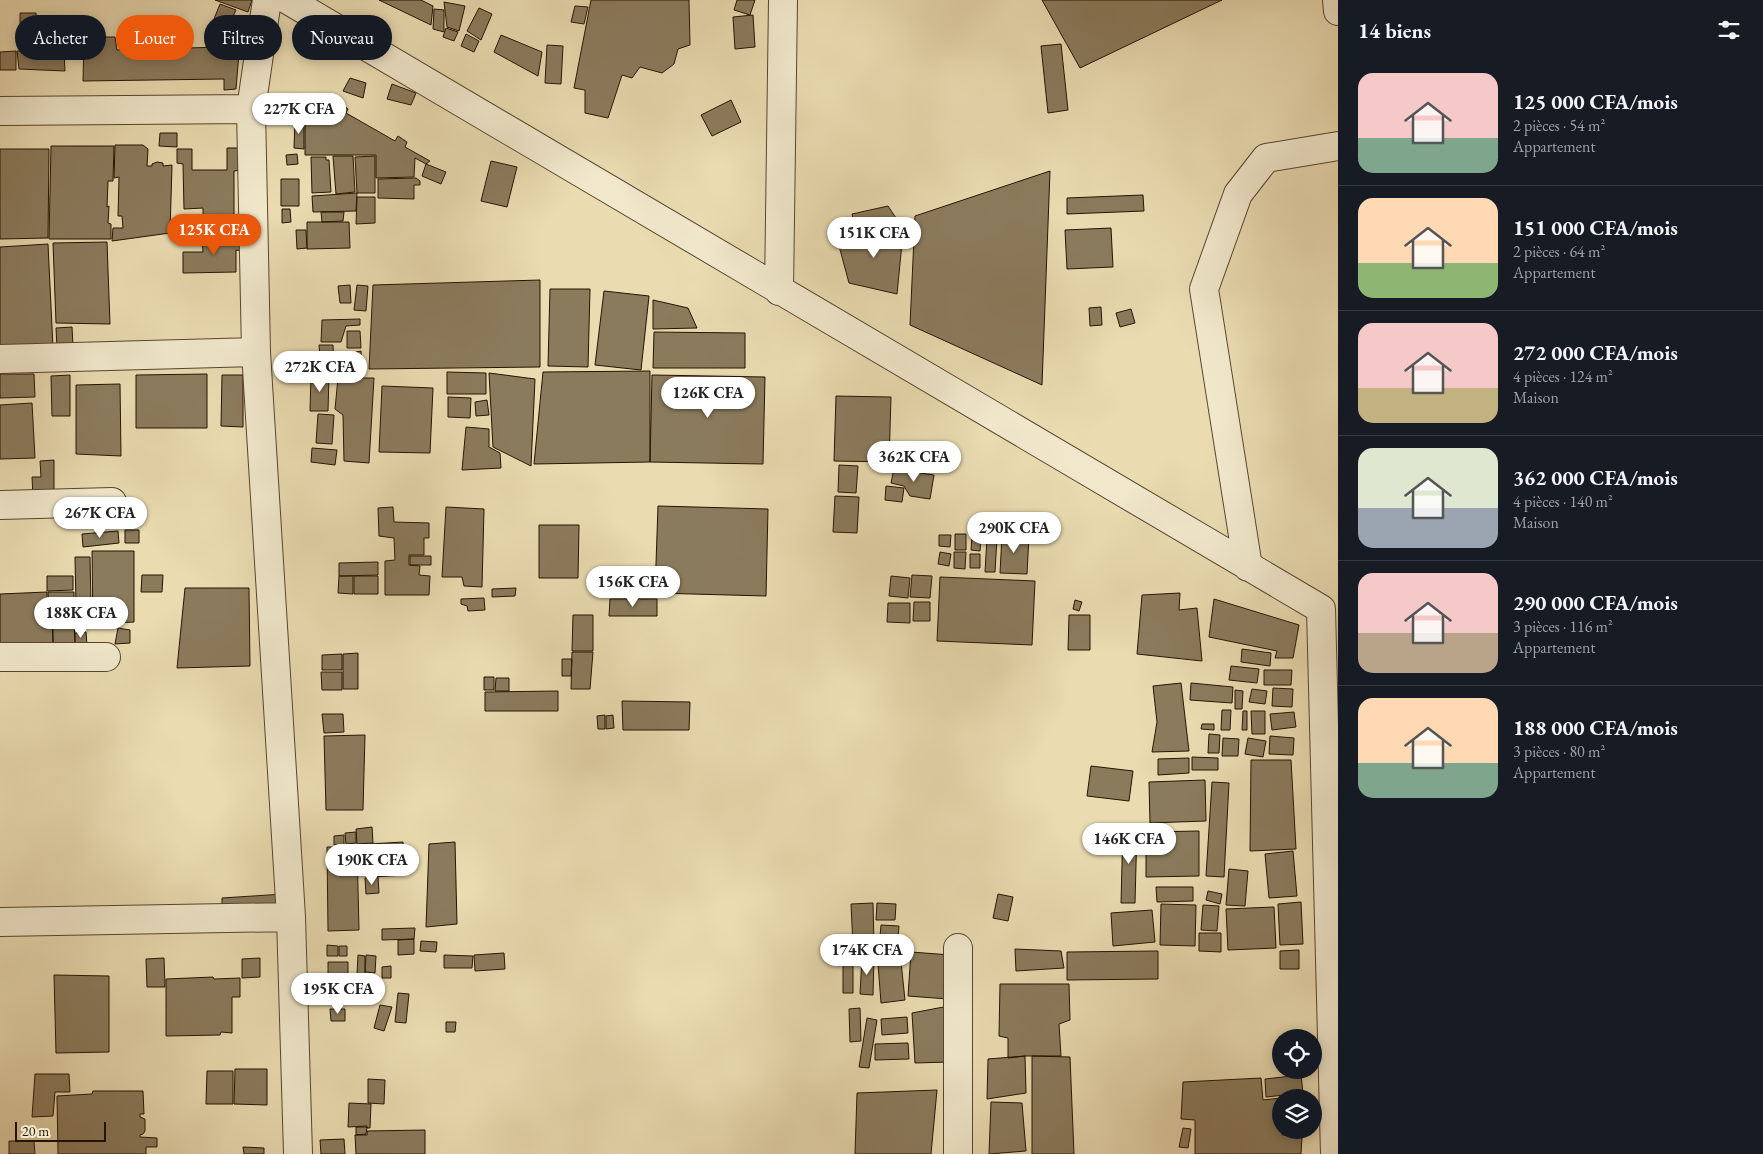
<!DOCTYPE html>
<html lang="fr">
<head>
<meta charset="utf-8">
<style>
  :root { --surface:#171b24; --page:#20242c; --text:#f1f3f6; --muted:#9ea1a6; --line:#363941; --accent:#ea580c }
  body { margin:0; font-family:"EB Garamond",serif; background:var(--page); color:var(--text); height:100vh; display:flex; flex-direction:column; font-size:19px; white-space:nowrap }
  * { box-sizing:border-box; margin:0 }
  p { font-size:16px; color:var(--muted) }
  .icon { flex:none; width:28px; height:28px; fill:none; stroke:currentColor; stroke-width:2; stroke-linecap:round; stroke-linejoin:round }
  .map { position:relative; flex:1; overflow:hidden }
  .details { display:flex; flex-direction:column; background:var(--surface); width:425px }
  .details>* { flex:none }
  .top-card { position:absolute; left:15px; top:15px; width:475px; height:45px; display:flex; gap:10px }
  .fabs { position:absolute; left:1272px; top:1029px; display:grid; gap:10px }
  .fabs a { display:grid; place-items:center; width:50px; height:50px; border-radius:50%; background:var(--surface); box-shadow:0 2px 12px #0003; font-size:25px }
  .scale { position:absolute; left:15px; bottom:12px; width:91px; box-sizing:border-box; padding-left:5px; border:2px solid #251401; border-top:0; font-size:14px; line-height:18px; white-space:nowrap; color:#251401; -webkit-text-stroke:4px #f1e8cc; paint-order:stroke }
  .price { position:absolute; translate:-50% -42px; padding:0 11px; border-radius:18px; background:#fff; color:#222; font-size:16px; line-height:32px; filter:drop-shadow(0 1px 2px #0008) }
  .price::after { content:''; position:absolute; left:50%; top:30px; width:15px; height:11px; margin-left:-8px; background:inherit; clip-path:polygon(0 0,100% 0,50% 100%) }
  .price.on { background:var(--accent); color:#fff }
  ul { padding:0; list-style:none }
  li { display:flex; align-items:center; gap:15px; height:125px; padding:0 20px }
  li+li { border-top:1px solid var(--line) }
  li span { display:grid; place-items:center; flex:none; width:140px; height:100px; border-radius:15px; color:#555 }
  li>.icon { margin-inline-start:auto }
  span .icon { width:60px; height:60px; fill:#fffc; stroke-width:1 }
  li b { font-size:21px }
  h2 { display:flex; justify-content:space-between; align-items:center; height:60px; padding:0 20px; font-size:21px }
  .pill { padding:0 18px; border-radius:22px; background:var(--surface); box-shadow:0 2px 12px #0003; font-size:18px; line-height:45px }
  .pill.on { background:var(--accent); color:#fff }
  main { display:flex; flex:1; min-height:0 }
  .map>svg:first-child { display:block }
  .building { fill:#8b7b5d; stroke:#251401 }
  .lines { fill:none; stroke-linecap:round; stroke-linejoin:round }
  .minor-casing { stroke:#56462d; stroke-width:30 }
  .minor { stroke:#f1e8cc; stroke-width:28 }
</style>
</head>
<body>
<main>
<div class="map">
<svg width="1338" height="1154" viewBox="0 0 1338 1154">
  <rect width="100%" height="100%" fill="#eadbb1"/>
  <filter id="stains"><feTurbulence type="fractalNoise" baseFrequency=".004" numOctaves="4"/><feColorMatrix values="0 0 0 0 .2 0 0 0 0 .09 0 0 0 0 .02 0 0 0 .5 -.17"/></filter>
  <radialGradient id="worn" r=".72"><stop offset=".6" stop-color="#630" stop-opacity="0"/><stop offset="1" stop-color="#630" stop-opacity=".3"/></radialGradient>
  <path class="building" d="M215,0h37l-4,12z
    M379,0h42l12,6 -2,19z
    M591,0h98l1,45 -12,4 -4,15 -12,9 -22,-6 -8,11 -10,-3 -14,43 -23,-5v-23l-11,-2z
    M737,0h18l-5,15 -16,-5z
    M1042,0h180l-142,68z
    M444,2l21,4 -6,25 -12,-4z
    M220,4l16,6 -7,15 -15,-6z
    M575,6l13,1 -4,17 -13,-2z
    M479,8l13,6 -11,26 -14,-9z
    M434,9l10,1v22l-11,-3z
    M20,13h16l1,31h-17z
    M753,15l2,32 -20,2 -2,-32z
    M223,28l18,1 -5,60 -12,1v-11l-141,2 1,-44h31l2,13 105,-3z
    M446,28l12,4 -4,9 -11,-4z
    M466,34l13,7 -5,11 -13,-6z
    M501,35l41,17 -4,24 -44,-24z
    M1061,44l7,66 -20,3 -7,-67z
    M547,45l16,1 -2,38 -16,-1z
    M64,50l1,21 -46,-2 -2,-18z
    M16,51v19h-16v-18z
    M350,78l16,5 -3,15 -20,-7z
    M392,84l24,9 -5,12 -24,-6z
    M324,94l9,6 -2,5 5,3 3,-6 9,7 -2,4 49,28 3,-5 9,6 -2,5 25,14 -4,3 -11,-6 -1,19 -38,1v-23h-71v-57l3,-3 12,5z
    M731,100l10,22 -29,14 -11,-21z
    M295,120h9v29l-10,-1z
    M160,133h17v14l-18,-1z
    M115,145h28l5,4 -1,17h5v-2l5,-2 6,1v3l9,-1 -2,68 -58,8 1,-13h10l-1,-12h-4l1,-39 -5,1z
    M51,146h63l-1,35h-5l-1,26 2,-1 -1,17 3,1v15h-62z
    M227,148h15v22l-8,1v58l-31,1v-22l-19,1 -1,-45 -6,-1v-14h15v21h35z
    M0,149h49l-1,89 -48,1z
    M297,154l1,10 -11,1 -1,-10z
    M333,156h20l2,36 -19,2z
    M375,156v37h-18l-2,-36z
    M311,157h15v3h3l2,32 -19,1z
    M491,161l26,6 -10,40 -26,-6z
    M426,164l20,8 -5,12 -19,-8z
    M1050,171l-8,214 -132,-60 5,-109z
    M416,178l4,3v4h-6v14l-36,-1v-19z
    M281,179h18v27h-18z
    M357,193l-1,18 -43,1 -1,-16z
    M1143,195l1,16 -77,3v-16z
    M357,197h18v26l-19,1z
    M888,206l8,12 -40,12 -4,-16z
    M282,209h8l1,13 -9,1z
    M321,212h23l-1,9 -21,1z
    M175,221h16v14l-15,1z
    M307,222h42l1,26 -43,1z
    M904,223l-7,71 -48,-11 -11,-41z
    M1111,228l2,39 -46,2 -2,-39z
    M296,230h10l1,18 -10,1z
    M202,237l41,1v13l-7,-1v22l-53,1v-21h20z
    M107,242l3,82 -54,-1 -3,-80z
    M48,244l5,104 -53,3v-104z
    M540,280v87l-171,2 4,-84z
    M350,285l1,18h-11l-2,-17z
    M357,285l11,1 -2,25 -12,-1z
    M550,289h40l-2,78 -40,-1z
    M604,291l45,5 -8,74 -46,-5z
    M653,300l35,8 9,20 -44,1z
    M1101,307l1,18 -12,1 -1,-18z
    M1131,309l4,14 -15,4 -4,-14z
    M360,319v6l-14,1 -5,16h-20l1,-22z
    M72,327l1,19 -16,1 -1,-19z
    M347,331h13l1,17h-14z
    M654,332l91,1v35h-92z
    M319,345h14l1,22 -13,1z
    M361,351l1,18 -5,1 -1,-18z
    M339,352l13,1 -2,18 -13,-1z
    M650,371v91l-116,2 9,-92z
    M447,372l39,1v21h-39z
    M489,373l46,6 -4,87 -38,-19z
    M0,374h34l1,23 -35,1z
    M207,374v54h-71v-53z
    M70,375v41h-18l-1,-40z
    M222,375h21v52l-22,-1z
    M311,375h18l-1,36h-18z
    M652,375l113,2 -2,87 -113,-2z
    M338,378h36l-5,85 -25,-2 -1,-46 -8,-6z
    M120,384l1,72 -45,-2v-69z
    M382,386l51,2 -3,65 -51,-1z
    M836,396l55,1 -2,65 -55,-1z
    M448,397l23,1 -1,20 -22,-1z
    M487,400l2,15 -13,1 -1,-14z
    M32,403l3,55 -35,1v-54z
    M318,414l16,1 -2,29 -16,-1z
    M466,427l23,2v18l11,6 1,15 -39,2z
    M312,448l25,2 -2,15 -24,-3z
    M54,460v36l-21,1 -1,-20h9l-1,-16z
    M839,465l19,1 -2,27 -18,-1z
    M894,469l40,6 -4,24 -20,-3 -6,-10 -13,-3z
    M886,486l18,2 -2,14 -17,-2z
    M835,496l24,1 -2,36 -24,-1z
    M658,506l110,3 -2,87 -111,-3z
    M393,507l1,15 35,1v15h-5v17h-15v10l11,1 -1,9 11,1 -1,19h-44v-34l10,-1 -1,-22 -15,-2 -1,-28z
    M446,507l38,2 -2,78 -18,-1 -2,-9h-20z
    M539,525h40l-1,53h-39z
    M125,530h14v13h-14z
    M118,531l1,12 -36,4 -1,-13z
    M955,534h11v16h-11z
    M939,535h12l-1,12 -11,-1z
    M1002,535l27,1 -2,38 -27,-1z
    M972,536h9l-1,15 -9,-1z
    M987,538h10l-2,34h-10z
    M92,551h42v71l-41,2z
    M940,552l11,2 -2,12 -11,-2z
    M954,552h12l-1,17 -11,-1z
    M970,554h10v14h-10z
    M410,556h21v9h-21z
    M75,557h15l1,47 -15,1z
    M378,562v13l-39,1v-13z
    M142,575h21l-1,17h-21z
    M912,575l20,1 -2,22 -20,-1z
    M47,576h26v14l-26,1z
    M339,576h14v18l-15,-1z
    M354,576h24v18h-24z
    M891,576l19,2 -2,20 -19,-2z
    M940,577l95,4 -3,64 -95,-4z
    M185,588h64l1,78 -73,2z
    M516,588l-1,8 -23,1v-8z
    M47,592v26l5,2 1,23h-53v-49z
    M48,592h26v25l-25,1z
    M1180,593l-1,17 18,-2 5,53 -65,-7 5,-59z
    M484,598l1,12 -17,1 -1,-5 -6,-2v-5z
    M610,599h47v17h-48z
    M1214,599l85,26 -6,33h-18l2,-7 -68,-14z
    M1075,600l7,2 -3,9 -6,-2z
    M914,602h16v19h-17z
    M888,603h22v20l-23,-1z
    M573,615h20v36h-21z
    M1069,615h21v35h-22z
    M53,619h21l1,24 -22,1z
    M118,628l12,2v13l-15,1z
    M86,632l1,13 -12,-1v-11z
    M1242,649l29,4 -1,13 -29,-4z
    M572,652h21l-3,37h-19z
    M358,653v36h-15v-35z
    M342,654v16h-20v-15z
    M562,659h10l-1,17h-9z
    M1231,666l28,3 -2,14 -28,-3z
    M1264,670h28l-1,15h-27z
    M321,672h21v18h-20z
    M484,677h10v13h-10z
    M496,678h13v13h-14z
    M1181,683l8,68 -37,1 5,-30 -4,-36z
    M1191,683l42,4 -1,16 -42,-3z
    M1273,688l20,1 -1,18 -20,-1z
    M1252,689l15,2 -2,13 -16,-2z
    M1235,690l8,1 -1,18h-7z
    M558,691v20h-73v-19z
    M622,701l68,1 -1,28h-66z
    M1222,710h9l-1,20h-9z
    M1243,711h4v19h-5z
    M1251,711h14v23h-13z
    M1294,712l2,15 -24,3 -2,-16z
    M322,714h21l1,18 -20,1z
    M605,715v14h-7l-1,-13z
    M613,715l1,13 -8,1v-13z
    M1202,724h12v6l-13,-1z
    M1209,734l11,1 -1,18h-11z
    M365,735l-2,75h-37l-2,-74z
    M1270,736l24,2 -1,17 -24,-1z
    M1223,738l16,1 -1,17h-16z
    M1248,738l18,3 -3,16 -18,-3z
    M1192,757l26,1v12h-26z
    M1189,758v15l-31,2v-16z
    M1251,760h40l5,89 -46,2z
    M1091,766l42,5 -4,30 -42,-5z
    M1205,780l1,41 -56,2 -1,-41z
    M1212,782l17,1 -5,94 -18,-1z
    M372,827l1,16 -16,1 -1,-15z
    M1123,827h14l-2,76h-14z
    M1199,831v45l-53,1v-45z
    M356,832v11l-10,1 -1,-11z
    M344,835v10h-10v-9z
    M403,842l1,33 -32,2 -2,-33z
    M455,842l2,82 -31,3 3,-83z
    M327,847h30l2,83 -31,1z
    M1293,851l4,45 -28,2 -4,-44z
    M1229,869l19,2 -3,35 -19,-1z
    M378,877l1,16 -13,1 -1,-16z
    M1156,887h37v14l-36,1z
    M1208,891l14,3 -2,10 -14,-4z
    M284,894v13l-62,4v-13z
    M998,894l15,3 -5,24 -15,-3z
    M1301,902l2,42 -23,1 -2,-41z
    M873,903l1,43 -21,1 -2,-43z
    M877,903l19,1 -1,16h-19z
    M1161,904l35,1 -1,41 -35,-1z
    M1203,905l16,1 -2,25 -16,-1z
    M1274,907l2,41 -48,2 -2,-41z
    M1152,910l3,32 -42,4 -2,-33z
    M881,925l18,1 -2,23 -18,-1z
    M415,928l-1,11 -32,1v-11z
    M1199,933h22v19l-22,-1z
    M414,939v15l-16,1v-15z
    M421,941l16,1 -1,10 -16,-1z
    M327,945l11,1v10h-11z
    M339,946h8v10h-8z
    M1015,949l46,2 3,17 -48,3z
    M1299,950v19h-19v-18z
    M1158,951v28l-91,1v-28z
    M911,952l40,3 -3,44 -40,-3z
    M504,953l1,16 -30,2 -1,-16z
    M358,955l7,1v18h-8z
    M366,955l10,1 -1,17 -10,-1z
    M444,955l29,1 -1,12h-28z
    M843,955h10v38h-10z
    M862,957h12l-1,38 -13,-1z
    M164,958l1,29h-18l-1,-28z
    M260,958v19l-18,1v-19z
    M328,962h20v12h-20z
    M901,962l4,38 -24,3 -3,-39z
    M391,966v12h-9v-11z
    M54,975l55,1v76l-53,1z
    M213,977l1,2 26,-1v19h-8v36l-11,-1 -1,3 -54,1v-57z
    M330,977h17l-1,9h-16z
    M1000,984h69l1,36 -11,4 2,32h-36l-17,2v-20l-9,-2z
    M347,987l1,16 -18,1 -1,-16z
    M398,993l11,1 -3,29 -11,-1z
    M380,1005l12,2 -8,24 -10,-3z
    M954,1005l-5,57 -34,1 -3,-50z
    M860,1008l1,33 -11,1 -1,-33z
    M330,1009h15v12h-14z
    M907,1017l1,16 -26,2 -1,-16z
    M867,1018l10,2 -8,48 -10,-1z
    M446,1022h10l-1,10h-9z
    M908,1043l1,16 -34,1v-16z
    M1025,1056l1,37 -39,6 1,-40z
    M1032,1056l38,1 4,97h-42z
    M235,1069h32v36l-33,-1z
    M207,1071h26v33h-27z
    M35,1074h34l1,18h-15l-2,24 -21,1z
    M1301,1075l2,18 -37,4 -1,-18z
    M1261,1078l2,22 18,-2 1,37 20,2 -1,17h-106v-34l-14,-1 2,-37z
    M368,1079l17,1 -1,24 -16,-1z
    M937,1090l-6,64h-76l2,-61z
    M93,1091h50l1,23h-4v3l5,2v12l-2,3 -3,1v2l17,1v9h-11v7h-88l-1,-58 35,-2z
    M991,1102l31,1 4,48 -37,3z
    M349,1103l22,1 -1,24h-3v-2l-19,1z
    M356,1127h11l-1,7 -10,1z
    M1183,1128l8,1 -3,19 -9,-1z
    M425,1130v24h-69l-1,-19h12v-4z
    M344,1139l1,15h-24l-1,-14z
    M9,1141h25l1,13h-26z
    M243,1147l21,1v6h-20z"/>
  <g class="lines">
    <g class="minor-casing">
      <path id="minor" d="M267,0l-16,109 5,243 35,565 7,237
        M288,0l1033,609 14,545
        M1337,0l1,11
        M0,111l251,-2
        M779,291l4,-291
        M0,359l256,-7
        M0,505l112,-3
        M1248,567l-44,-278 34,-95 28,-36 72,-12
        M0,657h106
        M0,922l291,-5
        M958,948v206"/>
    </g>
    <use href="#minor" class="minor"/>
  </g>
  <rect width="100%" height="100%" filter="url(#stains)"/>
  <rect width="100%" height="100%" fill="url(#worn)"/>
</svg>
<div class="fabs">
<a><svg class="icon" aria-label="locate" viewBox="0 0 24 24"><circle cx="12" cy="12" r="6"/><path d="M12 2v4M12 18v4M2 12h4M18 12h4"/></svg></a>
<a><svg class="icon" aria-label="layers" viewBox="0 0 24 24"><path d="M12 4l9 5-9 5-9-5zM3 14l9 5 9-5"/></svg></a>
</div>
<div class="scale">20 m</div>
<b class="price" style="left:299px;top:135px">227K CFA</b>
<b class="price on" style="left:214px;top:256px">125K CFA</b>
<b class="price" style="left:874px;top:259px">151K CFA</b>
<b class="price" style="left:320px;top:393px">272K CFA</b>
<b class="price" style="left:708px;top:419px">126K CFA</b>
<b class="price" style="left:914px;top:483px">362K CFA</b>
<b class="price" style="left:100px;top:539px">267K CFA</b>
<b class="price" style="left:1014px;top:554px">290K CFA</b>
<b class="price" style="left:633px;top:608px">156K CFA</b>
<b class="price" style="left:81px;top:639px">188K CFA</b>
<b class="price" style="left:1129px;top:865px">146K CFA</b>
<b class="price" style="left:372px;top:886px">190K CFA</b>
<b class="price" style="left:867px;top:976px">174K CFA</b>
<b class="price" style="left:338px;top:1015px">195K CFA</b>
<div class="top-card">
<a class="pill">Acheter</a>
<a class="pill on">Louer</a>
<a class="pill">Filtres</a>
<a class="pill">Nouveau</a>
</div>
</div>
<section class="details">
<h2>14 biens<svg class="icon" aria-label="filters" viewBox="0 0 24 24"><path d="M4 7h16M4 17h16"/><circle cx="9" cy="7" r="2"/><circle cx="15" cy="17" r="2"/></svg></h2>
<ul>
<li><span style="background:linear-gradient(#f6c9c9 65%,#7fa58c 0)"><svg class="icon" aria-label="home" viewBox="0 0 24 24"><path d="M3 11l9-7 9 7M6 9v11h12V9"/></svg></span><div><b>125 000 CFA/mois</b><p>2 pièces · 54 m²</p><p>Appartement</p></div></li>
<li><span style="background:linear-gradient(#ffd9b3 65%,#8fb573 0)"><svg class="icon" aria-label="home" viewBox="0 0 24 24"><path d="M3 11l9-7 9 7M6 9v11h12V9"/></svg></span><div><b>151 000 CFA/mois</b><p>2 pièces · 64 m²</p><p>Appartement</p></div></li>
<li><span style="background:linear-gradient(#f6c9c9 65%,#c2b280 0)"><svg class="icon" aria-label="home" viewBox="0 0 24 24"><path d="M3 11l9-7 9 7M6 9v11h12V9"/></svg></span><div><b>272 000 CFA/mois</b><p>4 pièces · 124 m²</p><p>Maison</p></div></li>
<li><span style="background:linear-gradient(#dfe7d0 60%,#9aa5b1 0)"><svg class="icon" aria-label="home" viewBox="0 0 24 24"><path d="M3 11l9-7 9 7M6 9v11h12V9"/></svg></span><div><b>362 000 CFA/mois</b><p>4 pièces · 140 m²</p><p>Maison</p></div></li>
<li><span style="background:linear-gradient(#f6c9c9 60%,#b9a48a 0)"><svg class="icon" aria-label="home" viewBox="0 0 24 24"><path d="M3 11l9-7 9 7M6 9v11h12V9"/></svg></span><div><b>290 000 CFA/mois</b><p>3 pièces · 116 m²</p><p>Appartement</p></div></li>
<li><span style="background:linear-gradient(#ffd9b3 65%,#7fa58c 0)"><svg class="icon" aria-label="home" viewBox="0 0 24 24"><path d="M3 11l9-7 9 7M6 9v11h12V9"/></svg></span><div><b>188 000 CFA/mois</b><p>3 pièces · 80 m²</p><p>Appartement</p></div></li>
</ul>
</section>
</main>
</body>
</html>
